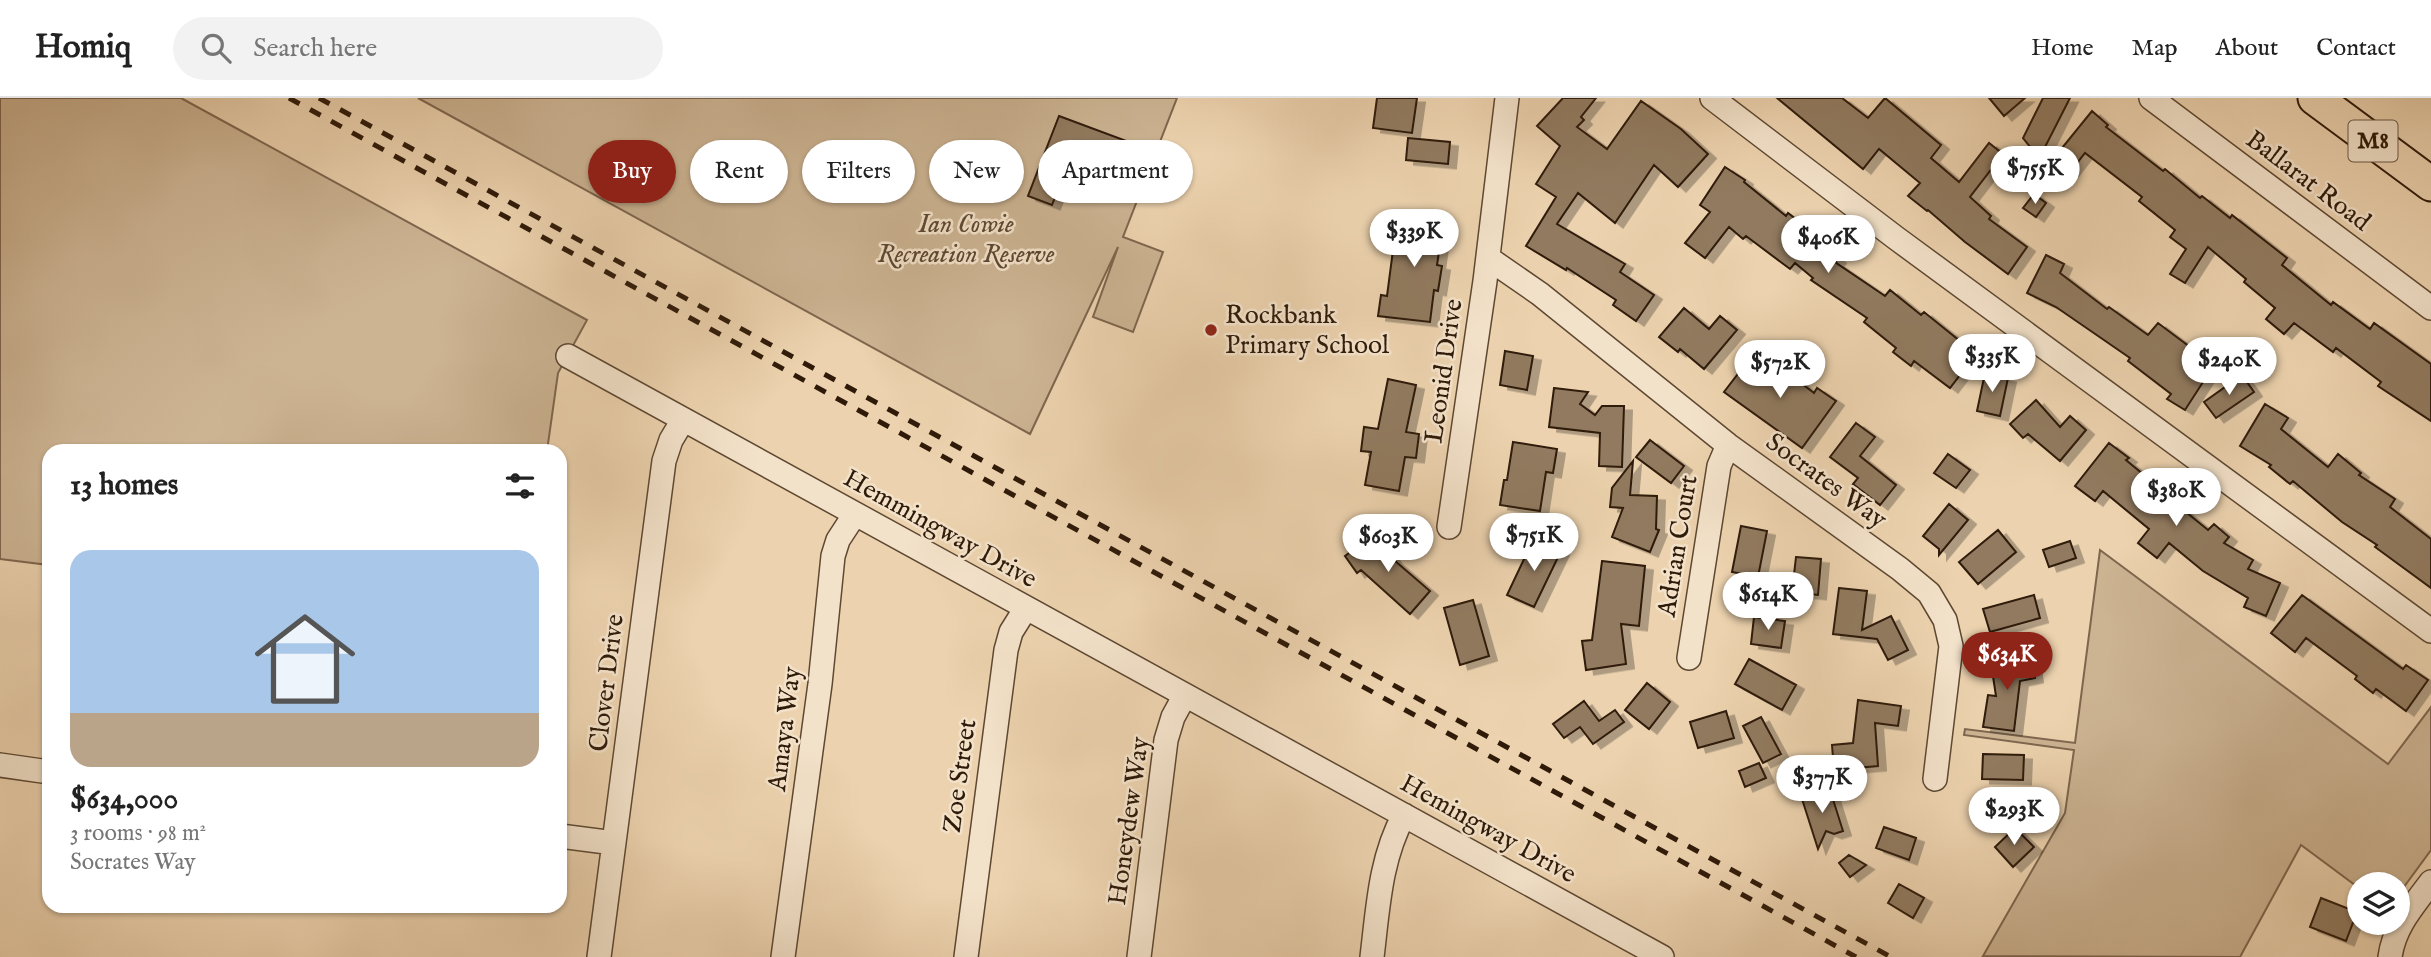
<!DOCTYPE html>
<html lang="en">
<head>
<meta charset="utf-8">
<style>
  :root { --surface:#fff; --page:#f2f2f2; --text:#222; --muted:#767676; --line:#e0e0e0; --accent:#8f2418 }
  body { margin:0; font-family:"IM FELL English",serif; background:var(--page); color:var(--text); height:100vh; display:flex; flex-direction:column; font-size:26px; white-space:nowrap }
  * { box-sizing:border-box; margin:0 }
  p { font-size:23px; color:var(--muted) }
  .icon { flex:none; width:38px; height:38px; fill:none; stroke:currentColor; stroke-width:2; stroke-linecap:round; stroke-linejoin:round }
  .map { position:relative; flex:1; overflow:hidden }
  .panel { position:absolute; left:42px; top:346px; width:525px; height:469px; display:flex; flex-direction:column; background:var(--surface); border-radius:21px; box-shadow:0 2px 5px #0004 }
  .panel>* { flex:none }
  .banner { position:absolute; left:588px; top:42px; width:665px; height:63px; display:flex; gap:14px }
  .buttons { position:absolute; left:2347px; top:774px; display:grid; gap:14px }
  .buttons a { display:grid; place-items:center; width:63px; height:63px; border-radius:50%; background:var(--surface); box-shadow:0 2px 5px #0004; font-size:35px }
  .price { position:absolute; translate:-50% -60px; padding:0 16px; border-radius:24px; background:#fff; color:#222; font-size:23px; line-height:46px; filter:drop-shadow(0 2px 4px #0008) }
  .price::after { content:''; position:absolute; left:50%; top:42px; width:21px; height:16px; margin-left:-10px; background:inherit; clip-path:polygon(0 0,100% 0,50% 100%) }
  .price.active { background:var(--accent); color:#fff }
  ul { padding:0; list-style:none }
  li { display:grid; align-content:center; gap:14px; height:371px; padding:0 28px }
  li span { display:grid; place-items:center; height:217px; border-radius:21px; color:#555 }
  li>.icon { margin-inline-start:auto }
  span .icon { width:126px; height:126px; fill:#fffc; stroke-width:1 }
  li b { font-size:30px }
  h2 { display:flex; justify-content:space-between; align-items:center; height:84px; padding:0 28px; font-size:30px }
  .chip { padding:0 24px; border-radius:32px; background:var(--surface); box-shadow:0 2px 5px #0004; font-size:24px; line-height:63px }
  .chip.active { background:var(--accent); color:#fff }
  header { display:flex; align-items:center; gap:42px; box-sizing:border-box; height:98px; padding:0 35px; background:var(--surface); border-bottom:2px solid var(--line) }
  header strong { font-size:33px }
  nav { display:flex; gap:38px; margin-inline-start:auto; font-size:24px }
  .search { width:490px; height:63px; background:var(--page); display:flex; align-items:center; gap:18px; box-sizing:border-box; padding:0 24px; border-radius:38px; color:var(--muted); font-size:26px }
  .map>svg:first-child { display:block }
  .green { fill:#ccb392; stroke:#7e664e; stroke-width:2 }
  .building { fill:#917a5f; stroke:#2f1a09; stroke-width:2; filter:url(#shadow) }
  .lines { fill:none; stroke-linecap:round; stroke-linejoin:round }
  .minor-casing { stroke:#5e4832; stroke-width:26 }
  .highway-casing { stroke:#2f1a09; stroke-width:37 }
  .minor { stroke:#f3e2ca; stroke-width:23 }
  .highway { stroke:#ecd2ae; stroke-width:33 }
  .rail { stroke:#2f1a09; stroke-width:5; stroke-dasharray:12 12; stroke-linecap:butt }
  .poi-dot { fill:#8f2418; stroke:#f3e2ca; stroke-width:2.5 }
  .labels { text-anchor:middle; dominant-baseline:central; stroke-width:5; stroke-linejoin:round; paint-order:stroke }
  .shield { fill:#f3e2ca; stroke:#6a5643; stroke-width:2 }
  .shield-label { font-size:24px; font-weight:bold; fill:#2f1a09 }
  .street-label { font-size:26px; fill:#2f1a09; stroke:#f3e2ca }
  .park-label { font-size:26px; font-style:italic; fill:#5e4832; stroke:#f3e2ca }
  .poi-label { font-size:26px; fill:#2f1a09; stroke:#f3e2ca; text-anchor:start }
</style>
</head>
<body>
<header>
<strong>Homiq</strong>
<div class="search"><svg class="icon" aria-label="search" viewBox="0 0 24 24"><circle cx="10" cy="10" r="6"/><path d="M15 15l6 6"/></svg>Search here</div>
<nav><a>Home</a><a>Map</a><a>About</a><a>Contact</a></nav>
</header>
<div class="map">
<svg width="2431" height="859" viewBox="0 0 2431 859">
  <defs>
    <filter id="shadow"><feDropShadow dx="8" dy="4.5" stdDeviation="0" flood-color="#0004"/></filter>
  </defs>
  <rect width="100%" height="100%" fill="#ecd2ae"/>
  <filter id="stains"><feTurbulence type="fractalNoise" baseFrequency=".00286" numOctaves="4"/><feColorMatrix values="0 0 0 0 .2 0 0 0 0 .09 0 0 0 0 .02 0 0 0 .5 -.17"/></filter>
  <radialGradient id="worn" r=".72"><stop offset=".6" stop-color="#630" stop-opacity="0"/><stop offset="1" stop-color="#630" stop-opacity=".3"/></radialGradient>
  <path class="green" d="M0,0h181l406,222 -29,53 -11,78 -498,1v113l-49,-6z
    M418,0h759l-54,139 40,15 -30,80 -40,-15 25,-70 -88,187z
    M2100,452l288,214 43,-57v143l-33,45v-11h-39v4l-58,-43 -61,112 -257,-1 82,-143 9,-63 -110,-15 1,-6 110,14z"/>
  <path class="building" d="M1377,0h40l-5,35 -39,-5z
    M1563,0h33l-15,19 3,3 -7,7 30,22 34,-48 40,28 27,25 -30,33 -24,-22 -39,58 -37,-30 -21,31 68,40 -5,8 34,23 -18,26 -23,-16 3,-5 -49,-32 -1,2 -40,-24 30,-49 -20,-13 24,-38 -23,-20z
    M1777,0h65l26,20 17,-20 56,47 -10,13 28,24 30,-39 14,11 -33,43 21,19 -2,3 38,28 -19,27 -43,-32 -37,-32 -1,1 -19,-15 12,-13 -41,-34 -16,20z
    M1989,0h36l-21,18z
    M2043,0h27l-28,55 -11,-5 -8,-10z
    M2092,13l16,14 -2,2 57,44 2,-2 35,29 2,-2 28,22 2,-3 41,32 14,11 -5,7 49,40 2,-3 37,27 4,-6 57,41v57l-53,-35 3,-4 -45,-34 -3,4 -39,-29 -10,11 -18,-15 9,-11 -31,-26 2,-3 -38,-32 -23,36 -15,-9 16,-25 -16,-12 5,-7 -36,-29 3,-4 -57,-44 -15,19 -17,-13z
    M1059,18l89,33 -13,34 -65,-25 -18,47 -24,-9z
    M1408,40l42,4 -2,22 -42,-4z
    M1725,69l20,13 -1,2 42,34 2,-3 21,16 -2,4 31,26 -3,3 50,34 5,-6 31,25 3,-3 52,42 -26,34 -36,-27 -3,5 -18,-14 3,-4 -32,-26 3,-4 -56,-38 2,-2 -18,-15 -5,6 -44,-33 -3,3 -14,-12 -24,31 -20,-15 25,-31 -10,-7z
    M2034,96l12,9 -10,14 -13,-9z
    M1398,114l46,7 -7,46 5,1 -4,25 -4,-1 -4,32 -52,-6 3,-21 6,1z
    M2046,157l18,9 -4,9 47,36 2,-2 39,28 10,-12 56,42 -29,45 -18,-11 4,-5 -43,-33 2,-3 -74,-51 -29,-14z
    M1684,210l25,21 11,-13 17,14 -33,39 -24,-20 -2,3 -19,-15z
    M1505,253l28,5 -6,34 -27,-5z
    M1754,255l26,20 3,-4 31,24 3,-5 19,13 -34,47 -78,-56z
    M1985,275l23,5 -8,38 -23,-5z
    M2242,277l12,17 -38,26 -12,-16z
    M1388,281l28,6 -10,47 13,2 -3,24 -11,-1 -6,34 -34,-6 6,-33 -10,-1 3,-24 14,2z
    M1554,290l34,4 -8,12 15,11 7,-9h22l-2,61 -23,-1 1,-33 -51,-6z
    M2036,302l24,27 10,-11 16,14 -26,31 -32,-27 -5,4 -13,-14z
    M2265,306l23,14 -7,11 47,38 10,-13 23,19 -2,2 36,24 -5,8 41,32v49l-56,-41 2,-2 -35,-23 -49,-41 -3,3 -21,-17 2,-2 -31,-19z
    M1856,325l19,14 -15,19 36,29 -16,20 -27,-21 5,-6 -28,-21z
    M1650,342l34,26 -13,17 -35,-26z
    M1513,344l44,7 -4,24 -7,-1 -6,39 -40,-6 4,-25h3z
    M2109,345l20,15 -3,2 35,29 -2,1 49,40 6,-6 15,13 -5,6 29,17 -5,9 32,14 -14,33 -22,-9 4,-9 -45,-27 -34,-28 -12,15 -19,-15 11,-14 -46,-38 -8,10 -20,-15z
    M1948,356l22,16 -14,18 -22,-15z
    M1633,363l-3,34 27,1 -1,33 3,1 -9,22 -38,-15 11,-29 -13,-1 2,-19z
    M1949,406l19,16 -29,35v-6l-16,-13z
    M1741,428l26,5 -9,46 -26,-5z
    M1998,432l18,22 -38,32 -19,-22z
    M1376,436l18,26 36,31 -20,23 -49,-44 -4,3 -12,-17z
    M1534,440l27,13 -27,56 -27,-12z
    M2070,443l6,17 -27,9 -6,-17z
    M1796,459l25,2 -3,36 -26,-3z
    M1602,463l43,5 -6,60 -18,-2 5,40 -40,6 -4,-29 10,-1z
    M1839,490l28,3 -5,39 29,-14 17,34 -20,10 -11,-21 -44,-5z
    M2034,497l6,23 -50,14 -7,-23z
    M2302,497l101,74 3,-4 22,15 -22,31 -30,-22 -3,4 -18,-14 2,-3 -51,-38 -11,14 -24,-19z
    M1473,502l16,56 -29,9 -16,-57z
    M1754,519l31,4 -4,27 -30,-4z
    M2032,559l3,21 -15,3 -6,50 -31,-4 5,-32 8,1 -5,-33z
    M1749,561l47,26 -14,25 -47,-26z
    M1647,585l23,19 -21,27 -24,-19z
    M1858,602l43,6 -3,20 -23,-3 3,43 -44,4 -2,-25 21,-2z
    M1584,603l15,20 16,-11 9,12 -31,22 -13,-17 -16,11 -11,-14z
    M1726,613l8,27 -36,10 -8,-26z
    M1761,619l20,37 -18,9 -20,-37z
    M1983,656l41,1 -1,25 -41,-1z
    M1759,665l7,15 -21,9 -6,-16z
    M1830,692l13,41 -9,3 -8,-3 -8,18 -16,-50z
    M1884,729l32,11 -7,22 -33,-12z
    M2015,730l19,19 -21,20 -18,-20z
    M1849,757l17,10 -16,12 -11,-14z
    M1899,786l25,14 -11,20 -25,-15z
    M2321,800l36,14 -11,29 -36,-14z"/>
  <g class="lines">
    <g class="minor-casing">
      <path id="minor" d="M1712,0l184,140 535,393
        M2151,0l280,210
        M1488,160l52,36 188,151 172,124 29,24 16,27 6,26 -16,133
        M568,258l1094,601
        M1449,429l36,-246 22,-183
        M1689,560l30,-192 9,-21
        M0,667l49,7
        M560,738l54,7
        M599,859l65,-496 7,-21 12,-20
        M783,859l37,-273 13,-128 5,-16 17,-26
        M966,859l40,-307 5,-18 15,-24
        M1139,859l27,-217 7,-23 12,-22
        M1372,859c6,-49 8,-98 32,-142
        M2390,859c4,-30 23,-51 41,-75"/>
    </g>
    <g class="highway-casing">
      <path id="highway" d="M2315,0l116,86"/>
    </g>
    <use href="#minor" class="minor"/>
    <use href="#highway" class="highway"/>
    <path class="rail" d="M289,0l1567,859
      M319,0l1572,859"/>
  </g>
  <circle class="poi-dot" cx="1211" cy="232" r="7"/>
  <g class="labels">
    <rect class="shield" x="2348.5" y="22.5" width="49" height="41" rx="5"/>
    <g class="shield-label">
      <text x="2373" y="43">M8</text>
    </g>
    <g class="street-label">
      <text transform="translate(2308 83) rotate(37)">Ballarat Road</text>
      <text transform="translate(1444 273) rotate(-82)">Leonid Drive</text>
      <text transform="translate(1826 383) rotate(36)">Socrates Way</text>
      <text transform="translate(940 431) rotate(29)">Hemmingway Drive</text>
      <text transform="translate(1678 448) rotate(-81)">Adrian Court</text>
      <text transform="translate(607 585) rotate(-83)">Clover Drive</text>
      <text transform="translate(785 631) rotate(-83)">Amaya Way</text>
      <text transform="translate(960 678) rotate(-82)">Zoe Street</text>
      <text transform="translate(1129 723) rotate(-82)">Honeydew Way</text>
      <text transform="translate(1488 731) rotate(29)">Hemingway Drive</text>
    </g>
    <g class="park-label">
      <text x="966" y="126">Ian Cowie<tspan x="966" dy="30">Recreation Reserve</tspan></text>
    </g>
    <g class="poi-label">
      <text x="1225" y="217">Rockbank<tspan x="1225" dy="30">Primary School</tspan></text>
    </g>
  </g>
  <rect width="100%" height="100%" filter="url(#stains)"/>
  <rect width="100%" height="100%" fill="url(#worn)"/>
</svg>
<div class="buttons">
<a><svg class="icon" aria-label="layers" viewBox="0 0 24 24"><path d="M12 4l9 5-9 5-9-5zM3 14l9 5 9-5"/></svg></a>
</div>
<b class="price" style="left:2035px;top:108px">$755K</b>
<b class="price" style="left:1414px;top:171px">$339K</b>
<b class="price" style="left:1828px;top:177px">$406K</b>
<b class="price" style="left:1992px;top:296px">$335K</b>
<b class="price" style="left:2229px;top:299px">$240K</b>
<b class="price" style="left:1780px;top:302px">$572K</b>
<b class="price" style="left:2176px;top:430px">$380K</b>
<b class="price" style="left:1534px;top:475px">$751K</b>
<b class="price" style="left:1388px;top:476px">$603K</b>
<b class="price" style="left:1768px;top:534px">$614K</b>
<b class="price active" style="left:2007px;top:594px">$634K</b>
<b class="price" style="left:1822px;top:717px">$377K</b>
<b class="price" style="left:2014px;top:749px">$293K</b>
<div class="banner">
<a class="chip active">Buy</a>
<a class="chip">Rent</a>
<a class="chip">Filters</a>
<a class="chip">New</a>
<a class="chip">Apartment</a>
</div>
<section class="panel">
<h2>13 homes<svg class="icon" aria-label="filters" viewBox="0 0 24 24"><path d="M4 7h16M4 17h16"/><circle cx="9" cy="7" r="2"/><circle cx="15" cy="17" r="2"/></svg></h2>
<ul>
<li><span style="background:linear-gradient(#a9c7e8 75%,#b9a48a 0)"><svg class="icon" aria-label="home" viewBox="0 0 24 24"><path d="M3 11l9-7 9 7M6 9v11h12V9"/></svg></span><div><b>$634,000</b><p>3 rooms · 98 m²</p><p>Socrates Way</p></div></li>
</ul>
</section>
</div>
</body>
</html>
